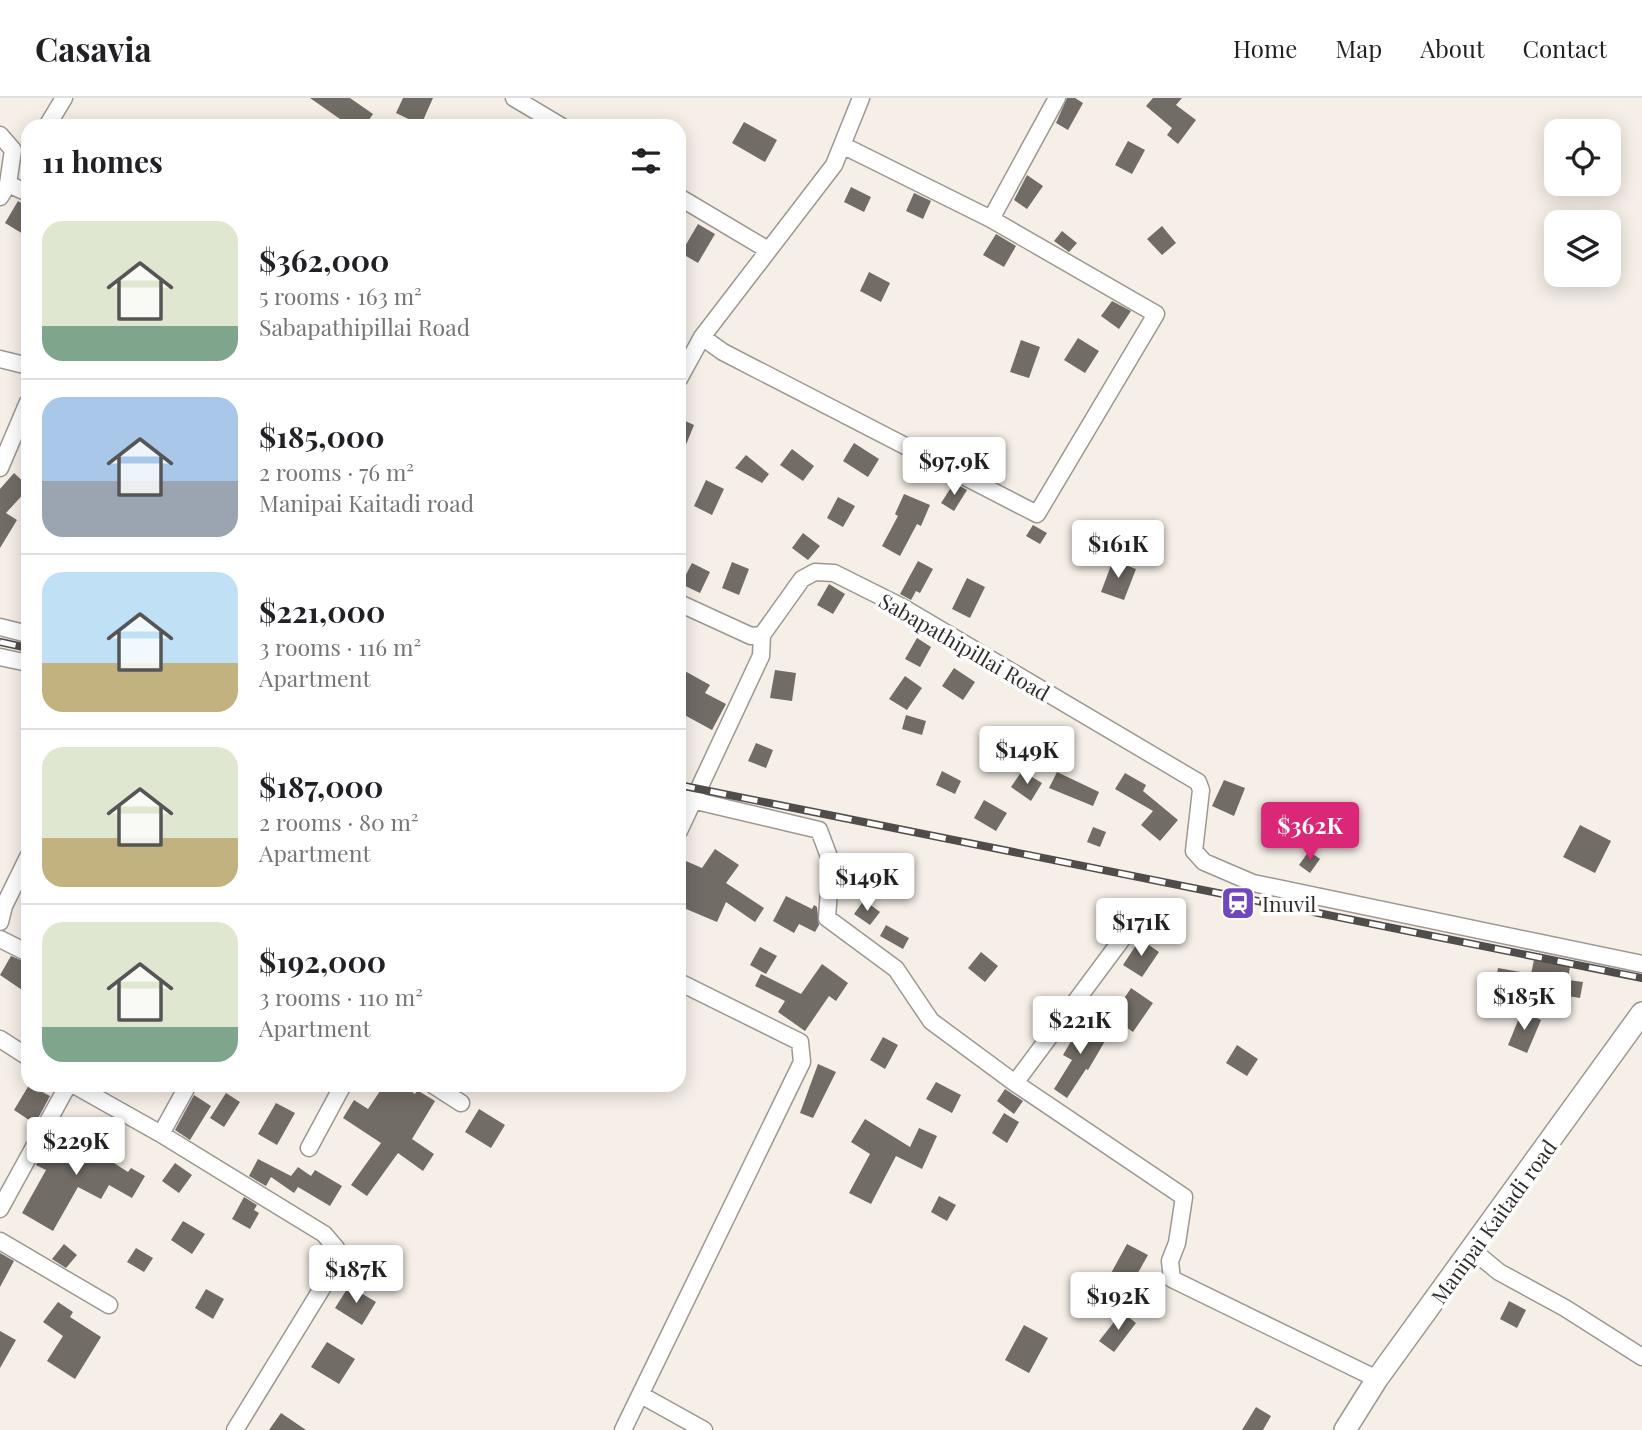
<!DOCTYPE html>
<html lang="en">
<head>
<meta charset="utf-8">
<style>
  :root { --surface:#fff; --page:#f2f2f2; --text:#202124; --muted:#757577; --line:#e0e0e0; --accent:#db2777 }
  body { margin:0; font-family:"Playfair Display",serif; background:var(--page); color:var(--text); height:100vh; display:flex; flex-direction:column; font-size:26px; white-space:nowrap }
  * { box-sizing:border-box; margin:0 }
  p { font-size:23px; color:var(--muted) }
  .icon { flex:none; width:38px; height:38px; fill:none; stroke:currentColor; stroke-width:2; stroke-linecap:round; stroke-linejoin:round }
  .map { position:relative; flex:1; overflow:hidden }
  .panel { position:absolute; left:21px; top:21px; width:665px; height:973px; display:flex; flex-direction:column; background:var(--surface); border-radius:21px; box-shadow:0 4px 18px #0003 }
  .panel>* { flex:none }
  .tools { position:absolute; left:1544px; top:21px; display:grid; gap:14px }
  .tools a { display:grid; place-items:center; width:77px; height:77px; border-radius:14px; background:var(--surface); box-shadow:0 4px 18px #0003; font-size:35px }
  .price { position:absolute; translate:-50% -60px; padding:0 16px; border-radius:7px; background:#fff; color:#222; font-size:23px; line-height:46px; filter:drop-shadow(0 2px 4px #0008) }
  .price::after { content:''; position:absolute; left:50%; top:42px; width:21px; height:16px; margin-left:-10px; background:inherit; clip-path:polygon(0 0,100% 0,50% 100%) }
  .price.selected { background:var(--accent); color:#fff }
  ul { padding:0; list-style:none }
  li { display:flex; align-items:center; gap:21px; height:175px; padding:0 21px }
  li+li { border-top:2px solid var(--line) }
  li span { display:grid; place-items:center; flex:none; width:196px; height:140px; border-radius:21px; color:#555 }
  li>.icon { margin-inline-start:auto }
  span .icon { width:84px; height:84px; fill:#fffc; stroke-width:1 }
  li b { font-size:30px }
  h2 { display:flex; justify-content:space-between; align-items:center; height:84px; padding:0 21px; font-size:30px }
  header { display:flex; align-items:center; gap:42px; box-sizing:border-box; height:98px; padding:0 35px; background:var(--surface); border-bottom:2px solid var(--line) }
  header strong { font-size:33px }
  nav { display:flex; gap:38px; margin-inline-start:auto; font-size:24px }
  .map>svg:first-child { display:block }
  .building { fill:#716c65 }
  .lines { fill:none; stroke-linecap:round; stroke-linejoin:round }
  .minor-casing { stroke:#9d9791; stroke-width:19 }
  .secondary-casing { stroke:#9d9791; stroke-width:24 }
  .minor { stroke:#fff; stroke-width:16 }
  .secondary { stroke:#fff; stroke-width:21 }
  .rail-casing { stroke:#504c4a; stroke-width:8 }
  .rail { stroke:#fff; stroke-width:5; stroke-dasharray:16; stroke-linecap:butt }
  .labels { text-anchor:middle; dominant-baseline:central; stroke-width:7; stroke-linejoin:round; paint-order:stroke }
  .street-label { font-size:21px; fill:#302d2b; stroke:#fff }
  .poi-label { font-size:21px; fill:#302d2b; stroke:#fff; text-anchor:start }
</style>
</head>
<body>
<header>
<strong>Casavia</strong>
<nav><a>Home</a><a>Map</a><a>About</a><a>Contact</a></nav>
</header>
<div class="map">
<svg width="1642" height="1332" viewBox="0 0 1642 1332">
  <rect width="100%" height="100%" fill="#f6efe8"/>
  <path class="building" d="M310,0h40l23,16 -8,12h-15z
    M403,0h30l-12,27 -25,-12z
    M1067,0h8l8,5 -15,27 -12,-7z
    M1153,0h29l-6,7 20,15 -18,24 -11,-9 5,-7 -26,-22z
    M744,24l33,18 -12,22 -33,-19z
    M1128,43l17,9 -13,24 -17,-9z
    M1027,77l16,11 -16,23 -13,-9z
    M851,89l20,10 -7,15 -20,-10z
    M914,95l17,8 -8,18 -17,-8z
    M18,103l10,6v30l-23,-14z
    M698,126l17,10 -17,29 -17,-10z
    M1162,128l14,17 -14,12 -15,-16z
    M1062,133l15,12 -8,9 -15,-11z
    M996,136l20,12 -12,21 -21,-12z
    M869,174l21,11 -9,19 -21,-11z
    M1112,203l19,10 -12,18 -18,-13z
    M1078,240l21,13 -14,22 -21,-13z
    M1021,242l19,7 -11,31 -19,-6z
    M679,320l15,7 -15,37z
    M854,345l25,16 -11,18 -25,-16z
    M792,351l22,17 -11,15 -23,-16z
    M746,357l23,19 -7,9 -27,-15z
    M14,375l14,13v3l-22,24 11,7 -17,28v-59z
    M706,382l18,9 -12,26 -18,-9z
    M954,385l13,7 -13,21 -13,-8z
    M904,396l26,11 -9,21 -4,-2 -17,32 -18,-10 16,-30 -3,-2z
    M838,399l17,9 -12,21 -16,-9z
    M1033,427l14,8 -7,11 -14,-8z
    M803,435l17,13 -12,14 -16,-12z
    M1113,462l23,9 -12,31 -23,-8z
    M918,463l15,8 -13,24 -4,-2 -5,9 -11,-6z
    M732,464l17,7 -10,26 -17,-7z
    M692,465l18,9 -10,21 -19,-9z
    M967,480l18,9 -15,31 -18,-9z
    M829,486l16,10 -12,20 -16,-9z
    M917,540l14,9 -11,20 -15,-8z
    M954,570l21,14 -12,18 -21,-14z
    M683,572l27,15 -5,8 21,11 -14,26 -33,-18v-34z
    M775,572l21,3 -4,28 -22,-3z
    M905,578l17,12 -15,22 -18,-11z
    M906,617l20,6 -4,14 -20,-6z
    M756,645l17,7 -7,18 -18,-7z
    M942,673l19,10 -6,13 -19,-9z
    M1022,673l20,12 -11,18 -20,-14z
    M1057,674l42,20 -6,14 -44,-18z
    M1125,675l21,12 -3,6 35,29 -18,21 -19,-16 12,-14 -38,-22z
    M1224,682l21,8 -11,28 -22,-10z
    M984,702l23,13 -11,18 -22,-13z
    M1295,717l26,12 -8,19 -26,-12z
    M1580,727l31,16 -16,32 -32,-16z
    M1093,729l13,5 -6,15 -13,-5z
    M715,751l24,16 -13,18 38,25 -9,14 -29,-20 -9,20 -38,-16v-48l23,10z
    M1309,753l11,8 -10,14 -11,-8z
    M786,798l26,13 2,-4 3,2 2,18 -4,7 -16,-8 -5,9 -21,-12z
    M864,802l16,12 -10,13 -16,-11z
    M886,827l23,13 -6,11 -23,-13z
    M1140,841l19,13 -17,25 -19,-12z
    M760,849l17,9 -11,18 -16,-9z
    M981,854l17,14 -13,16 -17,-14z
    M11,858l17,7v31l-28,-19z
    M1534,862l36,6 -2,14 15,2 -3,16 -85,-14 3,-16 33,6z
    M822,866l26,19 -12,18 -7,-5 -24,35 -27,-19 7,-11 -30,-15 6,-12 40,20z
    M1131,890l22,15 -20,29 -21,-15z
    M1522,913l19,9 -14,33 -19,-8z
    M1083,923l25,15 -20,34 -2,-1 -19,29 -13,-9 18,-29 -9,-5z
    M883,939l15,8 -13,24 -15,-9z
    M1237,947l21,14 -11,17 -21,-13z
    M818,966l18,8 -23,46 -13,-5z
    M936,984l25,13 -9,18 -26,-14z
    M29,987l21,11 -15,28 -21,-14z
    M384,987h18l13,9 2,-4 18,11 -23,38 22,15 -11,17 -25,-18 -31,43 -16,-11 30,-42 -38,-25 11,-18 14,9z
    M1005,991l18,12 -9,13 -17,-13z
    M226,995l14,9 -16,25 -14,-9z
    M194,997l17,11 -21,34 -15,-10z
    M276,1005l19,10 -18,32 -19,-11z
    M479,1011l26,16 -14,23 -26,-16z
    M1004,1015l15,9 -12,21 -15,-10z
    M865,1021l45,28 9,-19 18,8 -15,33 -26,-13 -25,48 -22,-11 21,-39 -19,-12z
    M102,1031l16,11 -12,18 22,14 3,-4 14,8 -13,22 -23,-13 -8,14 -23,-12 -25,44 -31,-18 24,-43 -10,-5 19,-34 32,20z
    M258,1061l33,17 7,-9 13,9 4,-6 27,16 -12,20 -32,-19 -4,6 -23,-16 -5,9 -17,-10z
    M175,1065l17,12 -13,18 -17,-12z
    M939,1098l17,9 -9,16 -16,-9z
    M244,1099l13,8 -3,5 5,3 -9,16 -18,-10z
    M183,1123l22,13 -13,20 -21,-14z
    M64,1146l13,11 -11,13 -14,-9z
    M1127,1146l21,11 -18,32 -20,-12z
    M136,1150l17,10 -9,14 -17,-10z
    M0,1155l14,8 -14,26z
    M349,1188l27,16 -14,23 -27,-17z
    M206,1191l18,10 -11,20 -18,-11z
    M1509,1203l17,9 -9,18 -17,-9z
    M58,1204l15,10 -3,5 31,20 -26,42 -28,-18 16,-25 -20,-14z
    M1122,1214l14,11 -22,29 -15,-11z
    M1024,1227l24,13 -19,35 -24,-13z
    M0,1233l16,9 -16,28z
    M327,1244l28,17 -16,25 -28,-17z
    M1256,1309l15,9 -8,14h-21z
    M281,1315l25,17h-37z"/>
  <g class="lines">
    <g class="minor-casing">
      <path id="minor" d="M514,0l47,28
        M47,28l17,-28
        M0,37l13,15 -5,34 -8,13
        M842,47l149,74 66,-121
        M8,86l20,9
        M679,99l89,53
        M702,239l21,15 314,162 119,-200 -165,-95
        M0,261l28,7
        M679,281l23,-42 132,-172 27,-67
        M0,370l28,-66
        M679,505l72,33 11,-1 40,-56 13,-7 19,1 68,34 296,175 3,8 -7,61 10,11 49,21 389,81
        M0,529l28,7
        M0,559l28,6
        M679,699l140,33 12,32 -4,56 69,51 35,52 84,62 169,114 -7,46 -7,18 2,18 205,100
        M679,733l82,-175 1,-21
        M0,824l4,-16 24,-49
        M0,841l28,14
        M0,941l28,18
        M1015,985l113,-152
        M74,987l87,49 163,100 12,14 -4,24 -97,158
        M433,987l28,18
        M161,1036l27,-49
        M309,1050l34,-63
        M0,1111l68,-124
        M0,1143l109,64
        M1471,1151l28,23 66,36 77,49
        M641,1297l63,35
        M623,1332l179,-368 -2,-20 -121,-60"/>
    </g>
    <g class="secondary-casing">
      <path id="secondary" d="M1345,1332l32,-51 265,-366"/>
    </g>
    <use href="#minor" class="minor"/>
    <use href="#secondary" class="secondary"/>
    <g class="rail-casing">
      <path id="rail" d="M0,544l28,6
        M679,687l963,193"/>
    </g>
    <use href="#rail" class="rail"/>
  </g>
  <defs>
    <g id="station-square" transform="scale(1.75)"><rect x="-9" y="-9" width="18" height="18" rx="4" fill="#7147bf" stroke="#fff"/><path d="M-3-6H3Q5-6 5-4V2Q5 4 3 4L4.5 6H3L1.5 4h-3L-3 6H-4.5L-3 4Q-5 4-5 2V-4Q-5-6-3-6ZM-3.5-4v3h7v-3ZM-3.5 1v1.5H-2V1ZM2 1v1.5H3.5V1Z" fill="#fff"/></g>
  </defs>
  <g fill-rule="evenodd">
    <use href="#station-square" x="1238" y="805"/>
  </g>
  <g class="labels">
    <g class="street-label">
      <text transform="translate(965 548) rotate(30)">Sabapathipillai Road</text>
      <text transform="translate(1493 1123) rotate(-54)">Manipai Kaitadi road</text>
    </g>
    <g class="poi-label">
      <text x="1262" y="805">Inuvil</text>
    </g>
  </g>
</svg>
<div class="tools">
<a><svg class="icon" aria-label="locate" viewBox="0 0 24 24"><circle cx="12" cy="12" r="6"/><path d="M12 2v4M12 18v4M2 12h4M18 12h4"/></svg></a>
<a><svg class="icon" aria-label="layers" viewBox="0 0 24 24"><path d="M12 4l9 5-9 5-9-5zM3 14l9 5 9-5"/></svg></a>
</div>
<b class="price" style="left:954px;top:399px">$97.9K</b>
<b class="price" style="left:1118px;top:482px">$161K</b>
<b class="price" style="left:1027px;top:688px">$149K</b>
<b class="price selected" style="left:1310px;top:764px">$362K</b>
<b class="price" style="left:867px;top:815px">$149K</b>
<b class="price" style="left:1141px;top:860px">$171K</b>
<b class="price" style="left:1524px;top:934px">$185K</b>
<b class="price" style="left:1080px;top:958px">$221K</b>
<b class="price" style="left:76px;top:1079px">$229K</b>
<b class="price" style="left:356px;top:1207px">$187K</b>
<b class="price" style="left:1118px;top:1234px">$192K</b>
<section class="panel">
<h2>11 homes<svg class="icon" aria-label="filters" viewBox="0 0 24 24"><path d="M4 7h16M4 17h16"/><circle cx="9" cy="7" r="2"/><circle cx="15" cy="17" r="2"/></svg></h2>
<ul>
<li><span style="background:linear-gradient(#dfe7d0 75%,#7fa58c 0)"><svg class="icon" aria-label="home" viewBox="0 0 24 24"><path d="M3 11l9-7 9 7M6 9v11h12V9"/></svg></span><div><b>$362,000</b><p>5 rooms · 163 m²</p><p>Sabapathipillai Road</p></div></li>
<li><span style="background:linear-gradient(#a9c7e8 60%,#9aa5b1 0)"><svg class="icon" aria-label="home" viewBox="0 0 24 24"><path d="M3 11l9-7 9 7M6 9v11h12V9"/></svg></span><div><b>$185,000</b><p>2 rooms · 76 m²</p><p>Manipai Kaitadi road</p></div></li>
<li><span style="background:linear-gradient(#bfe0f5 65%,#c2b280 0)"><svg class="icon" aria-label="home" viewBox="0 0 24 24"><path d="M3 11l9-7 9 7M6 9v11h12V9"/></svg></span><div><b>$221,000</b><p>3 rooms · 116 m²</p><p>Apartment</p></div></li>
<li><span style="background:linear-gradient(#dfe7d0 65%,#c2b280 0)"><svg class="icon" aria-label="home" viewBox="0 0 24 24"><path d="M3 11l9-7 9 7M6 9v11h12V9"/></svg></span><div><b>$187,000</b><p>2 rooms · 80 m²</p><p>Apartment</p></div></li>
<li><span style="background:linear-gradient(#dfe7d0 75%,#7fa58c 0)"><svg class="icon" aria-label="home" viewBox="0 0 24 24"><path d="M3 11l9-7 9 7M6 9v11h12V9"/></svg></span><div><b>$192,000</b><p>3 rooms · 110 m²</p><p>Apartment</p></div></li>
</ul>
</section>
</div>
</body>
</html>
